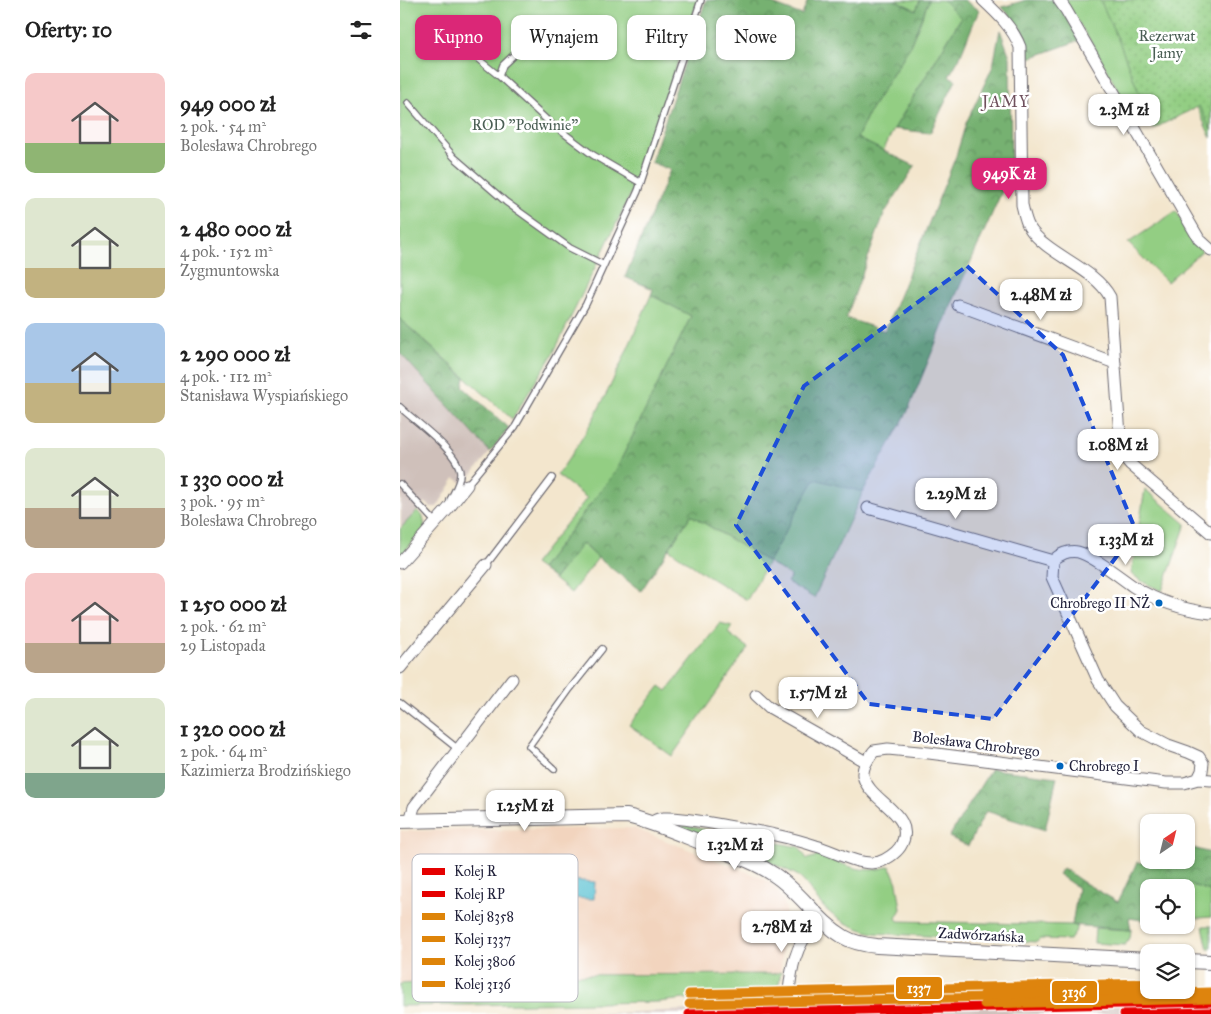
<!DOCTYPE html>
<html lang="pl">
<head>
<meta charset="utf-8">
<style>
  :root { --surface:#fff; --page:#f2f2f2; --text:#222; --muted:#767676; --accent:#db2777 }
  body { margin:0; font-family:"IM FELL Great Primer",serif; background:var(--page); color:var(--text); height:100vh; display:flex; flex-direction:column; font-size:19px; white-space:nowrap }
  * { box-sizing:border-box; margin:0 }
  p { font-size:16px; color:var(--muted) }
  .icon { flex:none; width:28px; height:28px; fill:none; stroke:currentColor; stroke-width:2; stroke-linecap:round; stroke-linejoin:round }
  .map { position:relative; flex:1; overflow:hidden }
  .sheet { display:flex; flex-direction:column; background:var(--surface); width:400px }
  .sheet>* { flex:none }
  .banner { position:absolute; left:15px; top:15px; width:475px; height:45px; display:flex; gap:10px }
  .needle { width:32px; rotate:35deg }
  .fabs { position:absolute; left:740px; top:814px; display:grid; gap:10px }
  .fabs a { display:grid; place-items:center; width:55px; height:55px; border-radius:10px; background:var(--surface); box-shadow:0 1px 4px #0004; font-size:25px }
  .price { position:absolute; translate:-50% -42px; padding:0 11px; border-radius:10px; background:#fff; color:#222; font-size:16px; line-height:32px; filter:drop-shadow(0 1px 2px #0008) }
  .price::after { content:''; position:absolute; left:50%; top:30px; width:15px; height:11px; margin-left:-8px; background:inherit; clip-path:polygon(0 0,100% 0,50% 100%) }
  .price.current { background:var(--accent); color:#fff }
  ul { padding:0; list-style:none }
  li { display:flex; align-items:center; gap:15px; height:125px; padding:0 25px }
  li span { display:grid; place-items:center; flex:none; width:140px; height:100px; border-radius:10px; color:#555 }
  li>.icon { margin-inline-start:auto }
  span .icon { width:60px; height:60px; fill:#fffc; stroke-width:1 }
  li b { font-size:21px }
  h2 { display:flex; justify-content:space-between; align-items:center; height:60px; padding:0 25px; font-size:21px }
  .chip { padding:0 18px; border-radius:10px; background:var(--surface); box-shadow:0 1px 4px #0004; font-size:18px; line-height:45px }
  .chip.current { background:var(--accent); color:#fff }
  main { display:flex; flex:1; min-height:0 }
  .map>svg:first-child { display:block }
  .built { fill:#f2d4be }
  .industrial { fill:#cfc0ba }
  .green { fill:#93ce83; stroke:#5a785f }
  .forest { fill:url(#forest-crowns); stroke:#4c6a56 }
  .park { fill:url(#park-dots); stroke:#5a785f }
  .water { fill:#56c0d1; stroke:#3c7186 }
  .lines { fill:none; stroke-linecap:round; stroke-linejoin:round }
  .service-casing { stroke:#6b676e; stroke-width:8 }
  .minor-casing { stroke:#6b676e; stroke-width:13 }
  .tertiary-casing { stroke:#6b676e; stroke-width:16 }
  .service { stroke:#fff; stroke-width:5.5 }
  .minor { stroke:#fff; stroke-width:11 }
  .tertiary { stroke:#fff; stroke-width:14 }
  .rail-1-casing { stroke:#fff; stroke-width:12 }
  .rail-2-casing { stroke:#fff; stroke-width:12 }
  .rail-3-casing { stroke:#fff; stroke-width:12 }
  .rail-4-casing { stroke:#fff; stroke-width:12 }
  .rail-5-casing { stroke:#fff; stroke-width:12 }
  .rail-6-casing { stroke:#fff; stroke-width:12 }
  .rail-1 { stroke:#e50000; stroke-width:9 }
  .rail-2 { stroke:#e50000; stroke-width:9 }
  .rail-3 { stroke:#de8409; stroke-width:9 }
  .rail-4 { stroke:#de8409; stroke-width:9 }
  .rail-5 { stroke:#de8409; stroke-width:9 }
  .rail-6 { stroke:#de8409; stroke-width:9 }
  .marked { fill:#1d4ed8; fill-opacity:0.2; stroke:#1d4ed8; stroke-width:4; stroke-dasharray:10 6; stroke-linejoin:round }
  .bus-dot { fill:#0065bd; stroke:#fff; stroke-width:2 }
  .labels { text-anchor:middle; dominant-baseline:central; stroke-width:5; stroke-linejoin:round; paint-order:stroke }
  .bus-label { font-size:14px; fill:#22223b; stroke:#fff; text-anchor:end }
  .park-label { font-size:15px; fill:#4a5e54; stroke:#fff }
  .street-label { font-size:15px; fill:#22223b; stroke:#fff }
  .neighbourhood-label { font-size:16px; letter-spacing:1px; fill:#6f505d; stroke:#fff }
  .key { fill:#fff; stroke:#bdbdc4; stroke-width:1 }
  .key-label { font-size:14px; fill:#22223b }
  .line-badge { stroke:#fff; stroke-width:2 }
  .badge-label { font-size:14px; text-anchor:middle; font-weight:bold; fill:#fff }
</style>
</head>
<body>
<main>
<section class="sheet">
<h2>Oferty: 10<svg class="icon" aria-label="filters" viewBox="0 0 24 24"><path d="M4 7h16M4 17h16"/><circle cx="9" cy="7" r="2"/><circle cx="15" cy="17" r="2"/></svg></h2>
<ul>
<li><span style="background:linear-gradient(#f6c9c9 70%,#8fb573 0)"><svg class="icon" aria-label="home" viewBox="0 0 24 24"><path d="M3 11l9-7 9 7M6 9v11h12V9"/></svg></span><div><b>949 000 zł</b><p>2 pok. · 54 m²</p><p>Bolesława Chrobrego</p></div></li>
<li><span style="background:linear-gradient(#dfe7d0 70%,#c2b280 0)"><svg class="icon" aria-label="home" viewBox="0 0 24 24"><path d="M3 11l9-7 9 7M6 9v11h12V9"/></svg></span><div><b>2 480 000 zł</b><p>4 pok. · 152 m²</p><p>Zygmuntowska</p></div></li>
<li><span style="background:linear-gradient(#a9c7e8 60%,#c2b280 0)"><svg class="icon" aria-label="home" viewBox="0 0 24 24"><path d="M3 11l9-7 9 7M6 9v11h12V9"/></svg></span><div><b>2 290 000 zł</b><p>4 pok. · 112 m²</p><p>Stanisława Wyspiańskiego</p></div></li>
<li><span style="background:linear-gradient(#dfe7d0 60%,#b9a48a 0)"><svg class="icon" aria-label="home" viewBox="0 0 24 24"><path d="M3 11l9-7 9 7M6 9v11h12V9"/></svg></span><div><b>1 330 000 zł</b><p>3 pok. · 95 m²</p><p>Bolesława Chrobrego</p></div></li>
<li><span style="background:linear-gradient(#f6c9c9 70%,#b9a48a 0)"><svg class="icon" aria-label="home" viewBox="0 0 24 24"><path d="M3 11l9-7 9 7M6 9v11h12V9"/></svg></span><div><b>1 250 000 zł</b><p>2 pok. · 62 m²</p><p>29 Listopada</p></div></li>
<li><span style="background:linear-gradient(#dfe7d0 75%,#7fa58c 0)"><svg class="icon" aria-label="home" viewBox="0 0 24 24"><path d="M3 11l9-7 9 7M6 9v11h12V9"/></svg></span><div><b>1 320 000 zł</b><p>2 pok. · 64 m²</p><p>Kazimierza Brodzińskiego</p></div></li>
</ul>
</section>
<div class="map">
<svg width="811" height="1014" viewBox="0 0 811 1014">
  <defs>
    <pattern id="forest-crowns" width="20" height="18" patternUnits="userSpaceOnUse" patternTransform="scale(1.25)"><rect width="20" height="18" fill="#76b171"/><path d="M2 6a3 3 0 1 1 6 0M12 15a3 3 0 1 1 6 0" fill="none" stroke="#60905e"/></pattern>
    <pattern id="park-dots" width="8" height="8" patternUnits="userSpaceOnUse" patternTransform="scale(1.25)"><rect width="8" height="8" fill="#93ce83"/><path d="M2 2h.1M6 6h.1" fill="none" stroke="#7eb172" stroke-width="1.8" stroke-linecap="round"/></pattern>
  </defs>
  <rect width="100%" height="100%" fill="#fff"/>
  <filter id="ink" filterUnits="userSpaceOnUse"><feTurbulence type="fractalNoise" baseFrequency=".02" numOctaves="2"/><feDisplacementMap in="SourceGraphic" scale="10" xChannelSelector="R" yChannelSelector="G"/><feConvolveMatrix kernelMatrix="1 2 1 2 8 2 1 2 1" color-interpolation-filters="sRGB"/></filter>
  <filter id="wash" filterUnits="userSpaceOnUse"><feTurbulence type="fractalNoise" baseFrequency=".0096" numOctaves="4" result="noise"/><feDisplacementMap in="SourceGraphic" scale="20" xChannelSelector="R" yChannelSelector="G"/><feGaussianBlur stdDeviation="1.12" result="paint"/><feColorMatrix in="noise" values="0 0 0 0 0 0 0 0 0 0 0 0 0 0 0 0 0 1.4 0 .05"/><feComposite in="paint" operator="in"/></filter>
  <g filter="url(#wash)">
    <rect width="100%" height="100%" fill="#f3e6cd"/>
    <path class="built" d="M233,828l127,49 10,6 8,9 6,9 2,10v6l-3,4 -2,51 -9,2 -224,1 -148,9v-153z"/>
    <path class="industrial" d="M0,353l90,99 -26,32 -9,-6 -18,29h-6l-6,-5 -24,28z
      M811,997v17h-415v-9z
      M375,1007v7h-246l78,-1z"/>
    <path class="green" d="M0,0h298l-57,173 -88,181 -41,65 -112,-100z
      M495,0h25l-3,11z
      M529,0h14l18,18 -67,111 -11,22 -26,-13 12,-26 40,-64z
      M664,0h147v138l-16,-35 -57,23 -45,-81z
      M776,211l26,40 -35,31 -39,-39z
      M251,295l41,21 -77,156 -74,97 -7,-5 53,-66 -30,-23c41,-54 67,-118 94,-180z
      M415,478l48,14 -49,106 -27,-16 4,-6 -23,-14 -21,38 -38,-23 -40,-28 22,-34 77,47z
      M745,489l41,35 -24,67 -17,-8 -14,-9z
      M17,511l6,5 2,12 -25,29v-28z
      M182,543l16,15 -27,35 -17,-14z
      M320,623l12,3 -4,7 20,15 -76,108 -43,-31 31,-39 7,5z
      M283,825l116,22 8,12 8,-2 2,-4c26,11 45,23 73,13l7,17 4,26 -5,9 2,3 174,4 6,2 -8,13 -30,-1 -3,3 -164,-9c-19,-5 -40,-14 -53,-30 -7,-9 -15,-23 -25,-29 -37,-19 -78,-29 -115,-47z
      M789,884l21,7 1,26 -25,2v-31z
      M803,926h8v23h-3z
      M695,928l36,2 -1,8 -5,7 -31,-2z
      M381,972l-3,16 -119,14 -259,4v-22l148,-9 224,-1z"/>
    <path class="forest" d="M306,0h56l40,15 6,-15h87l21,10 4,-10h9l-20,48 -40,64 -12,26 58,28 -31,48 -38,104 39,13 71,-175 10,-33 27,-57 7,-36 10,27 1,114 -63,142 -41,100 -44,79 -48,-13 -47,83 -77,-47 -50,76 -43,-33 -15,-15 -29,36 -13,-10 74,-97 76,-156 -40,-21 2,-6 -28,-12 45,-107 -19,-8z
      M543,0h21l15,10 -20,49 -10,17 7,4 -26,53 -36,-4 67,-111z
      M626,0h30l24,40 -50,18 -6,-26 -22,-25z
      M0,319l65,59 -2,9 46,41 -19,24 -90,-99z
      M591,769l66,8 -12,53 -59,-19 -18,35 -19,-9z
      M786,846l25,7v40l-1,-2 -21,-7 -3,4h-37v33l-20,-3 2,12 -59,-5 6,-37 -20,-14 5,-6 20,14 35,20 19,-40 22,3 7,-5h20z"/>
    <path class="park" d="M700,0h111v130l-12,-24 -46,23 -35,-90z"/>
    <path class="water" d="M169,880l26,2 -1,17 -26,-1z"/>
  </g>
  <g filter="url(#ink)">
    <g class="lines">
      <g class="service-casing">
        <path id="service" d="M41,29l58,47 50,46 44,33 48,28
          M99,76l4,-11 36,-34
          M8,103l46,54 52,45 64,46 34,17
          M0,407c14,14 61,46 60,67 0,9 -6,18 -10,26
          M0,484l36,39
          M67,485l48,-58 71,-123 52,-113 63,-191
          M86,565l66,-87
          M0,703l58,46
          M154,769l-25,-23 41,-57 32,-40"/>
      </g>
      <g class="minor-casing">
        <path id="minor" d="M583,0c15,14 30,28 37,47l2,158c2,7 3,15 7,22 17,28 65,40 81,70l11,152 3,8 6,7 81,69
          M659,0l7,10 133,229 12,11
          M558,305l157,58
          M468,508l185,53
          M0,563l48,-54 19,-24
          M0,668l86,-103
          M356,695l13,12 97,55
          M798,779l13,1
          M10,821l4,-14 98,-128
          M252,822c4,-2 7,-4 11,-4 18,-1 36,3 53,6 34,6 68,11 100,22 19,5 43,21 63,16 7,-2 17,-9 21,-15 20,-32 -32,-45 -37,-72 -1,-9 6,-17 11,-24l14,-2 41,4 237,30h18l14,-4 4,-8 1,-8 -4,-6 -11,-5 -20,-7 -27,-14 -26,-25 -17,-26 -46,-103 1,-16c6,-7 16,-11 25,-9 14,3 43,26 56,35 23,14 50,23 77,26
          M387,1014c3,-39 4,-67 33,-96"/>
      </g>
      <g class="tertiary-casing">
        <path id="tertiary" d="M0,821l227,-5c29,7 55,19 83,30 21,8 44,15 63,28 27,17 43,46 71,63 10,6 22,8 33,9l272,14
          M786,961l25,1"/>
      </g>
      <use href="#service" class="service"/>
      <use href="#minor" class="minor"/>
      <use href="#tertiary" class="tertiary"/>
      <g class="rail-1-casing">
        <path id="rail-1" d="M289,1014l522,-12"/>
      </g>
      <g class="rail-2-casing">
        <path id="rail-2" d="M724,1014l87,-2"/>
      </g>
      <g class="rail-3-casing">
        <path id="rail-3" d="M289,1004l522,-12"/>
      </g>
      <g class="rail-4-casing">
        <path id="rail-4" d="M289,994l460,-11"/>
      </g>
      <g class="rail-5-casing">
        <path id="rail-5" d="M584,1004l227,-5"/>
      </g>
      <g class="rail-6-casing">
        <path id="rail-6" d="M584,994l181,-4"/>
      </g>
      <use href="#rail-1" class="rail-1"/>
      <use href="#rail-2" class="rail-2"/>
      <use href="#rail-3" class="rail-3"/>
      <use href="#rail-4" class="rail-4"/>
      <use href="#rail-5" class="rail-5"/>
      <use href="#rail-6" class="rail-6"/>
    </g>
  </g>
  <path class="marked" d="M567,266l96,89 73,176 -143,188 -124,-15 -133,-179 68,-139z"/>
  <g class="bus-dot">
    <circle cx="759" cy="603" r="4.5"/>
    <circle cx="660" cy="766" r="4.5"/>
  </g>
  <g class="labels">
    <g class="bus-label">
      <text x="750" y="603">Chrobrego II NŻ</text>
      <text x="669" y="766" text-anchor="start">Chrobrego I</text>
    </g>
    <g class="park-label">
      <text x="767" y="36">Rezerwat<tspan x="767" dy="17">Jamy</tspan></text>
      <text x="125" y="125">ROD "Podwinie"</text>
    </g>
    <g class="street-label">
      <text transform="translate(576 744) rotate(7)">Bolesława Chrobrego</text>
      <text transform="translate(581 935) rotate(3)">Zadwórzańska</text>
    </g>
    <g class="neighbourhood-label">
      <text x="606" y="101">JAMY</text>
    </g>
  </g>
  <rect x="12" y="854" width="166" height="148" rx="8" class="key"/>
  <rect x="22" y="868" width="23" height="7" fill="#e50000"/>
  <rect x="22" y="891" width="23" height="6" fill="#e50000"/>
  <rect x="22" y="913" width="23" height="7" fill="#de8409"/>
  <rect x="22" y="936" width="23" height="6" fill="#de8409"/>
  <rect x="22" y="958" width="23" height="7" fill="#de8409"/>
  <rect x="22" y="981" width="23" height="6" fill="#de8409"/>
  <g class="key-label">
    <text x="54" y="876">Kolej R</text>
    <text x="54" y="899">Kolej RP</text>
    <text x="54" y="921">Kolej 8358</text>
    <text x="54" y="944">Kolej 1337</text>
    <text x="54" y="966">Kolej 3806</text>
    <text x="54" y="989">Kolej 3136</text>
  </g>
  <g class="line-badge">
    <rect x="495" y="976" width="48" height="24" rx="5" fill="#de8409"/>
    <rect x="651" y="980" width="47" height="24" rx="5" fill="#de8409"/>
  </g>
  <g class="badge-label">
    <text x="519" y="993">1337</text>
    <text x="674" y="997">3136</text>
  </g>
</svg>
<div class="fabs">
<a><svg class="needle" viewBox="-14 -14 28 28"><path d="M0-13l5 13h-10z" fill="#e53935"/><path d="M0 13l5-13h-10z" fill="#767676"/></svg></a>
<a><svg class="icon" aria-label="locate" viewBox="0 0 24 24"><circle cx="12" cy="12" r="6"/><path d="M12 2v4M12 18v4M2 12h4M18 12h4"/></svg></a>
<a><svg class="icon" aria-label="layers" viewBox="0 0 24 24"><path d="M12 4l9 5-9 5-9-5zM3 14l9 5 9-5"/></svg></a>
</div>
<b class="price" style="left:724px;top:136px">2.3M zł</b>
<b class="price current" style="left:609px;top:200px">949K zł</b>
<b class="price" style="left:641px;top:321px">2.48M zł</b>
<b class="price" style="left:718px;top:471px">1.08M zł</b>
<b class="price" style="left:556px;top:520px">2.29M zł</b>
<b class="price" style="left:726px;top:566px">1.33M zł</b>
<b class="price" style="left:418px;top:719px">1.57M zł</b>
<b class="price" style="left:125px;top:832px">1.25M zł</b>
<b class="price" style="left:335px;top:871px">1.32M zł</b>
<b class="price" style="left:382px;top:953px">2.78M zł</b>
<div class="banner">
<a class="chip current">Kupno</a>
<a class="chip">Wynajem</a>
<a class="chip">Filtry</a>
<a class="chip">Nowe</a>
</div>
</div>
</main>
</body>
</html>
